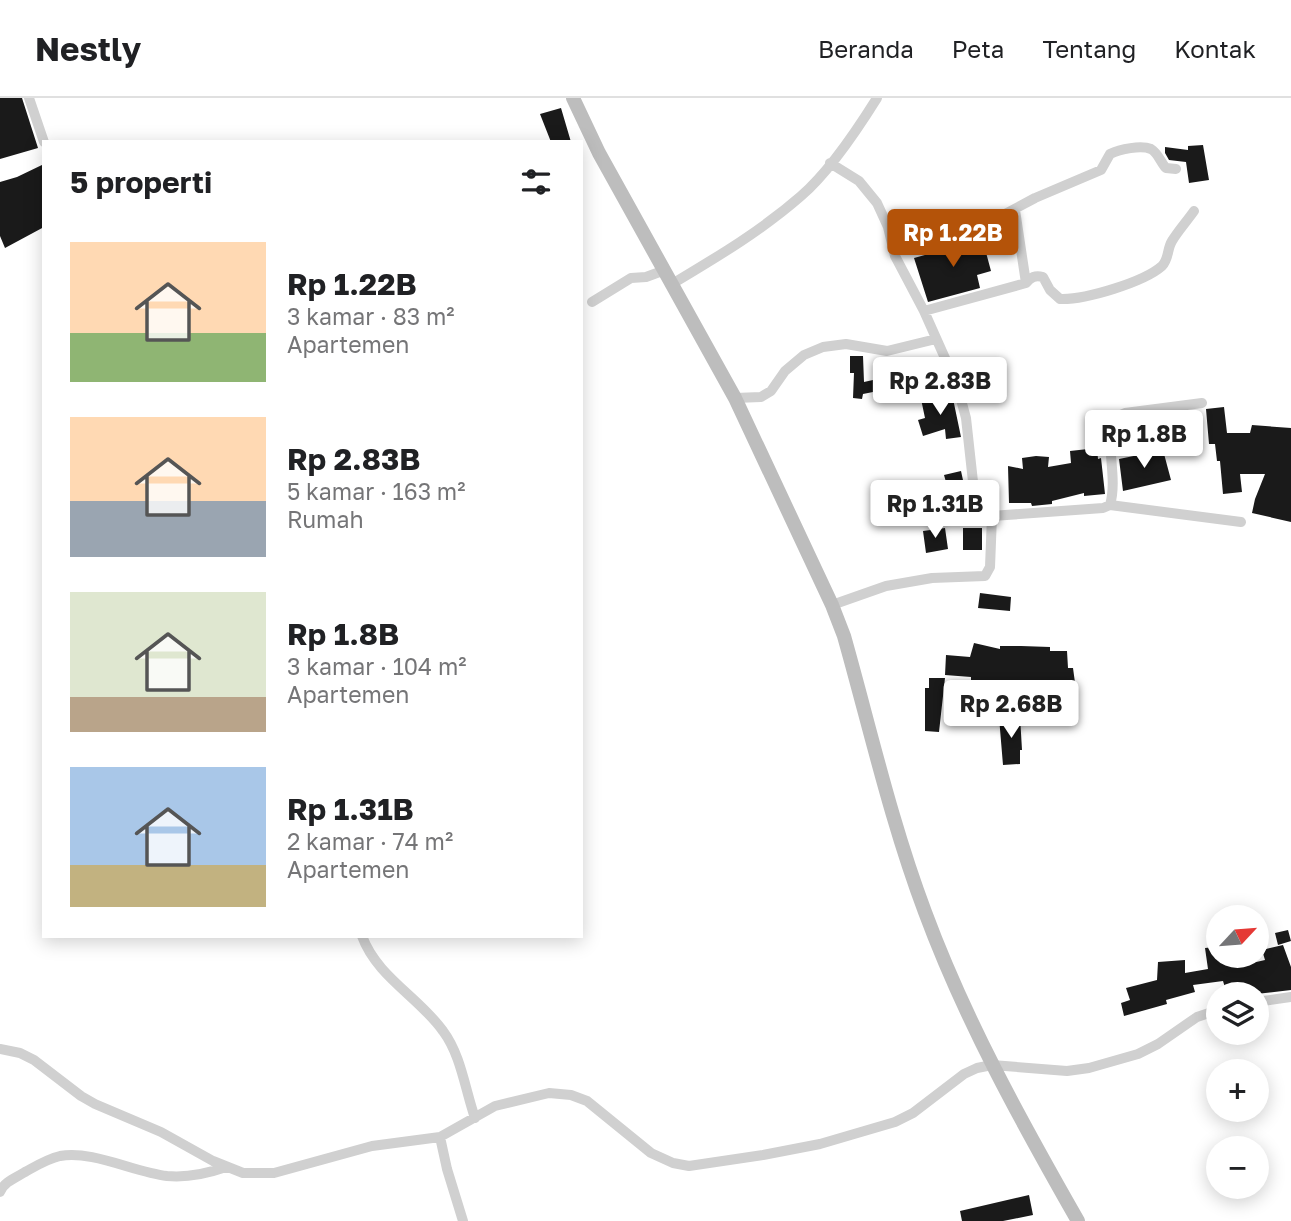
<!DOCTYPE html>
<html lang="id">
<head>
<meta charset="utf-8">
<style>
  :root { --surface:#fff; --page:#f6f6f6; --text:#202124; --muted:#757577; --line:#e0e0e0; --accent:#b45309 }
  body { margin:0; font-family:"Golos Text",sans-serif; background:var(--page); color:var(--text); height:100vh; display:flex; flex-direction:column; font-size:26px; white-space:nowrap }
  * { box-sizing:border-box; margin:0 }
  p { font-size:23px; color:var(--muted) }
  .icon { flex:none; width:38px; height:38px; fill:none; stroke:currentColor; stroke-width:2; stroke-linecap:round; stroke-linejoin:round }
  .map { position:relative; flex:1; overflow:hidden }
  .side { position:absolute; left:42px; top:42px; width:541px; height:798px; display:flex; flex-direction:column; background:var(--surface); border-radius:0px; box-shadow:0 4px 18px #0003 }
  .side>* { flex:none }
  .needle { width:46px; rotate:64deg }
  .buttons { position:absolute; left:1206px; top:807px; display:grid; gap:14px }
  .buttons a { display:grid; place-items:center; width:63px; height:63px; border-radius:50%; background:var(--surface); box-shadow:0 4px 18px #0003; font-size:35px }
  .price { position:absolute; translate:-50% -60px; padding:0 16px; border-radius:7px; background:#fff; color:#222; font-size:23px; line-height:46px; filter:drop-shadow(0 2px 4px #0008) }
  .price::after { content:''; position:absolute; left:50%; top:42px; width:21px; height:16px; margin-left:-10px; background:inherit; clip-path:polygon(0 0,100% 0,50% 100%) }
  .price.on { background:var(--accent); color:#fff }
  ul { padding:0; list-style:none }
  li { display:flex; align-items:center; gap:21px; height:175px; padding:0 28px }
  li span { display:grid; place-items:center; flex:none; width:196px; height:140px; border-radius:0px; color:#555 }
  li>.icon { margin-inline-start:auto }
  span .icon { width:84px; height:84px; fill:#fffc; stroke-width:1 }
  li b { font-size:30px }
  h2 { display:flex; justify-content:space-between; align-items:center; height:84px; padding:0 28px; font-size:30px }
  header { display:flex; align-items:center; gap:42px; box-sizing:border-box; height:98px; padding:0 35px; background:var(--surface); border-bottom:2px solid var(--line) }
  header strong { font-size:33px }
  nav { display:flex; gap:38px; margin-inline-start:auto; font-size:24px }
  .map>svg:first-child { display:block }
  .building { fill:#1a1a1a }
  .lines { fill:none; stroke-linecap:round; stroke-linejoin:round }
  .street { stroke:#d0d0d0; stroke-width:10 }
  .secondary { stroke:#bdbdbd; stroke-width:14 }
</style>
</head>
<body>
<header>
<strong>Nestly</strong>
<nav><a>Beranda</a><a>Peta</a><a>Tentang</a><a>Kontak</a></nav>
</header>
<div class="map">
<svg width="1291" height="1123" viewBox="0 0 1291 1123">
  <rect width="100%" height="100%" fill="#fff"/>
  <path class="building" d="M0,0h22l16,50 -38,11z
    M561,10l10,34h-20l-11,-28z
    M1203,47l6,35 -20,3 -3,-21 -17,-2 -4,-7v-6l23,3v-4z
    M44,66v63l-39,21 -5,-12v-54l17,-5z
    M975,139l3,10 6,-2 7,26 -14,4 3,13 -52,14 -14,-44 40,-11 -1,-6z
    M850,258h13l1,26 27,-6 2,12 -30,6 -1,5 -9,-1 1,-25h-4z
    M952,296l9,43 -15,2 -1,-10 -22,7 -5,-16 7,-2 -4,-19z
    M1224,309l3,26h23l2,-8 39,3v94l-39,-9 3,-14 10,-25h-25l2,18 -19,2 -3,-33h-3l-2,-17h-6l-3,-35z
    M1097,350l1,11 3,-1 4,36 -21,2v-3l-32,8v3l-20,2 -1,-3h-22l-1,-37 15,3 -1,-11 14,-2 13,1 -1,10 23,-4 -1,-12z
    M1163,352l8,30 -48,11 -4,-32z
    M961,373l7,32 -15,4 -9,-32z
    M945,430l3,21 -22,4 -3,-22z
    M963,430h19v22h-19z
    M980,495l31,4 -1,14 -32,-3z
    M974,545l26,6v-3h21l29,1v4h17l1,17h5l3,22 -20,3 -1,-6 -33,-2v10h-9v-13l-23,1v6h-19v-12l-26,-2 1,-20 24,2z
    M929,580h16l-6,54 -14,-1v-43h4z
    M1020,618l2,34h-2v14l-17,1 -4,-48z
    M1288,832l3,11 -13,4 -3,-12z
    M1283,847l8,22v23l-35,4h-4l-1,-4 -24,4 -4,-13 -30,4 2,7 -29,8 1,4 -43,12 -3,-13 9,-3 -4,-12 31,-8 1,-18 27,-2v13l23,-4 -3,-21 10,-1 2,12 19,-3 3,10 26,-6 -3,-10z
    M1029,1097l4,20 -30,6h-41l-2,-10z"/>
  <g class="lines">
    <path class="street" d="M29,0l15,44
      M830,65l29,18 18,22 11,24 7,29 29,55 33,74 9,33 10,91 3,7h13
      M1015,112l11,73
      M888,129l36,5 21,1h17l17,-5 56,-30 66,-28 9,-16c10,-5 31,-9 41,-5 7,4 10,14 15,19l10,1
      M672,186c45,-27 89,-53 129,-88 28,-24 56,-66 76,-98
      M592,204l39,-24 15,-1 19,-7
      M924,213l102,-28c5,-6 9,-8 17,-6l7,13 10,9c25,1 84,-17 102,-33 7,-7 5,-17 10,-25 6,-10 15,-20 22,-30
      M735,300l26,-1 10,-6 14,-20 19,-16 19,-8 23,-3 41,7 49,-12
      M1110,407l131,17
      M832,507l54,-19 46,-8 53,-2 5,-9 2,-51 111,-8 7,-3c8,-28 -5,-59 3,-87l12,-5 77,-10
      M362,838c15,41 57,61 81,95 18,24 22,58 32,87
      M1256,904l35,-5
      M0,951l20,4 14,7 47,36 14,8 66,28 52,29 30,12h31l98,-27 68,-9 55,-31 54,-13 22,2 16,6 64,52 22,10 16,3 74,-11 57,-11 75,-22 18,-9 51,-39 13,-6 15,-3 75,6 22,-3 49,-14 20,-10 39,-27 21,-7
      M440,1039l7,32 16,52
      M0,1094c4,-10 15,-14 25,-20 11,-6 22,-13 35,-16 32,-6 74,16 107,20 21,2 39,-2 59,-9"/>
    <path class="secondary" d="M573,0l26,55 136,245 97,207 12,31c26,92 47,186 81,276 40,108 96,209 153,309"/>
  </g>
</svg>
<div class="buttons">
<a><svg class="needle" viewBox="-14 -14 28 28"><path d="M0-13l5 13h-10z" fill="#e53935"/><path d="M0 13l5-13h-10z" fill="#757577"/></svg></a>
<a><svg class="icon" aria-label="layers" viewBox="0 0 24 24"><path d="M12 4l9 5-9 5-9-5zM3 14l9 5 9-5"/></svg></a>
<a>+</a>
<a>−</a>
</div>
<b class="price on" style="left:953px;top:171px">Rp 1.22B</b>
<b class="price" style="left:940px;top:319px">Rp 2.83B</b>
<b class="price" style="left:1144px;top:372px">Rp 1.8B</b>
<b class="price" style="left:935px;top:442px">Rp 1.31B</b>
<b class="price" style="left:1011px;top:642px">Rp 2.68B</b>
<section class="side">
<h2>5 properti<svg class="icon" aria-label="filters" viewBox="0 0 24 24"><path d="M4 7h16M4 17h16"/><circle cx="9" cy="7" r="2"/><circle cx="15" cy="17" r="2"/></svg></h2>
<ul>
<li><span style="background:linear-gradient(#ffd9b3 65%,#8fb573 0)"><svg class="icon" aria-label="home" viewBox="0 0 24 24"><path d="M3 11l9-7 9 7M6 9v11h12V9"/></svg></span><div><b>Rp 1.22B</b><p>3 kamar · 83 m²</p><p>Apartemen</p></div></li>
<li><span style="background:linear-gradient(#ffd9b3 60%,#9aa5b1 0)"><svg class="icon" aria-label="home" viewBox="0 0 24 24"><path d="M3 11l9-7 9 7M6 9v11h12V9"/></svg></span><div><b>Rp 2.83B</b><p>5 kamar · 163 m²</p><p>Rumah</p></div></li>
<li><span style="background:linear-gradient(#dfe7d0 75%,#b9a48a 0)"><svg class="icon" aria-label="home" viewBox="0 0 24 24"><path d="M3 11l9-7 9 7M6 9v11h12V9"/></svg></span><div><b>Rp 1.8B</b><p>3 kamar · 104 m²</p><p>Apartemen</p></div></li>
<li><span style="background:linear-gradient(#a9c7e8 70%,#c2b280 0)"><svg class="icon" aria-label="home" viewBox="0 0 24 24"><path d="M3 11l9-7 9 7M6 9v11h12V9"/></svg></span><div><b>Rp 1.31B</b><p>2 kamar · 74 m²</p><p>Apartemen</p></div></li>
</ul>
</section>
</div>
</body>
</html>
